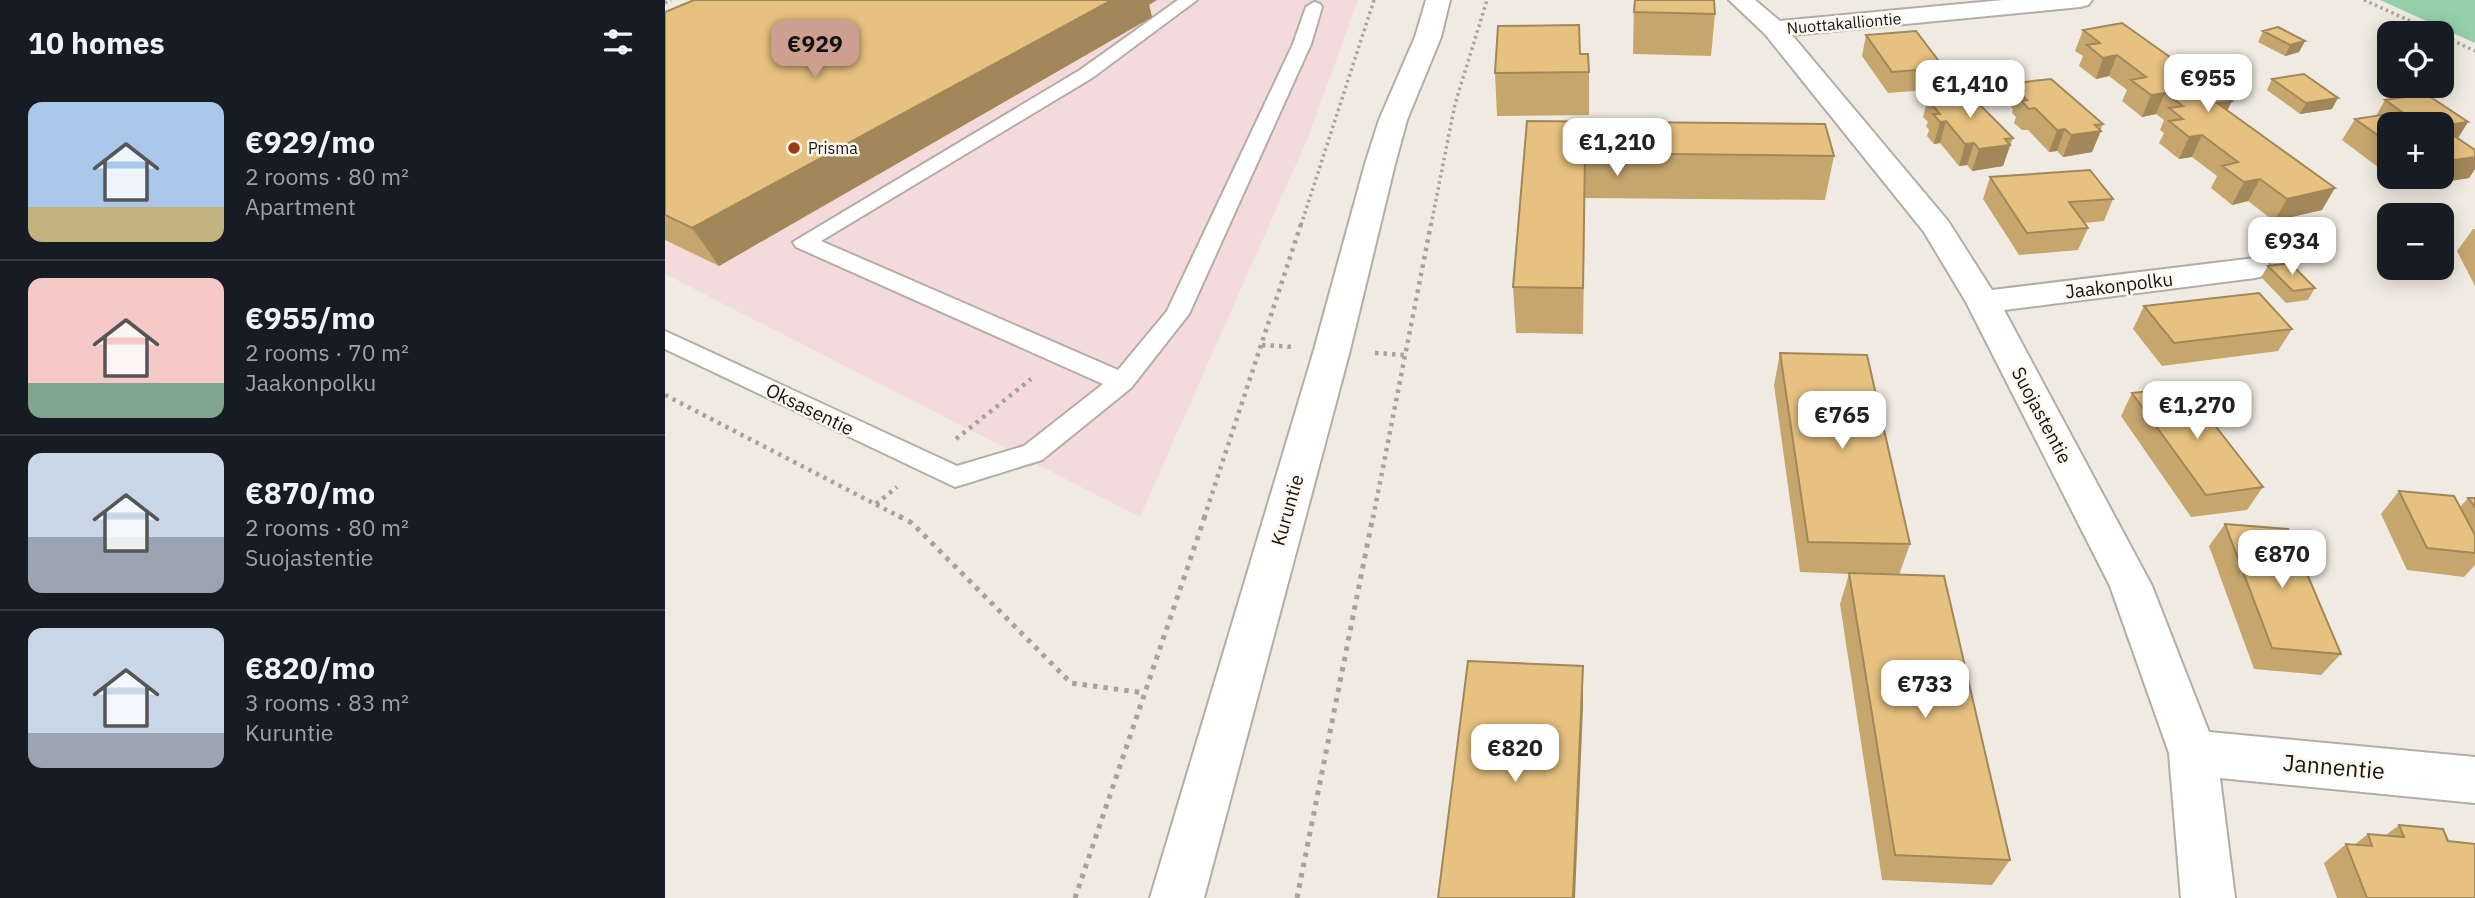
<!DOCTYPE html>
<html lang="en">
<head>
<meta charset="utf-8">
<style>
  :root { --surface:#171b24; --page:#20242c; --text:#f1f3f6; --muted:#9ea1a6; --line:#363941; --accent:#cc9f91 }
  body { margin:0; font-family:"IBM Plex Sans",sans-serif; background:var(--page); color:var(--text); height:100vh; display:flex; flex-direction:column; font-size:26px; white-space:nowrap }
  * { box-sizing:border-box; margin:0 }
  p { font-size:23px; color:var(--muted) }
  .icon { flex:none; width:38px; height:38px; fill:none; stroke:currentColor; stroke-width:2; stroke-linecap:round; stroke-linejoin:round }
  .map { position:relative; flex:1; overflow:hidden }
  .drawer { display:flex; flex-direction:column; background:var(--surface); width:665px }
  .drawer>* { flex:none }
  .tools { position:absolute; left:1712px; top:21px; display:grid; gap:14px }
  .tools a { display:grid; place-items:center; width:77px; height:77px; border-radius:14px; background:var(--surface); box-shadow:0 4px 18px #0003; font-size:35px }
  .price { position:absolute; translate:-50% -60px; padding:0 16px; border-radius:14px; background:#fff; color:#222; font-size:23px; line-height:46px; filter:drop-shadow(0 2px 4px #0008) }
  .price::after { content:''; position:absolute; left:50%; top:42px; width:21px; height:16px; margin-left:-10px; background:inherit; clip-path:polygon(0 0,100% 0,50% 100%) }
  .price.current { background:var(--accent); color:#111 }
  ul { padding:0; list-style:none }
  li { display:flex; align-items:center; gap:21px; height:175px; padding:0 28px }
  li+li { border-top:2px solid var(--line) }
  li span { display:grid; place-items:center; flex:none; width:196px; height:140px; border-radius:14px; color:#555 }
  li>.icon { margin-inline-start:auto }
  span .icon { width:84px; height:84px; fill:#fffc; stroke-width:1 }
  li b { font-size:30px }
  h2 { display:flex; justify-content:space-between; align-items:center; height:84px; padding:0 28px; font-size:30px }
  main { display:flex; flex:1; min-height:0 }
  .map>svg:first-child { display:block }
  .commercial { fill:#f5dadb }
  .green { fill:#94cfaa }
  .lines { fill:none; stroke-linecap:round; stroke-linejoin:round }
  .lane-casing { stroke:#b3aea5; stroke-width:4 }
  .street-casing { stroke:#b3aea5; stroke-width:4 }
  .secondary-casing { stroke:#b3aea5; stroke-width:4 }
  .path-far2 { stroke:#a6a29c; stroke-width:3.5; stroke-dasharray:2.5 3.5; stroke-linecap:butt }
  .path-far1 { stroke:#a6a29c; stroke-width:4.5; stroke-dasharray:3.5 5; stroke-linecap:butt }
  .path { stroke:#a6a29c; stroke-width:5; stroke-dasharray:4.5 6; stroke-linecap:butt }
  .lane { fill:#fff; fill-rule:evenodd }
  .street { fill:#fff; fill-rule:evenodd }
  .secondary { fill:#fff; fill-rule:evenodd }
  .wall { fill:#c7a66e }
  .shaded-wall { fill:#a2875a }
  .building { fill:#e7c180; stroke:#a2875a; stroke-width:2 }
  .poi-dot { fill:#9f3816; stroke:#fdf8ef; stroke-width:2.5 }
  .labels { text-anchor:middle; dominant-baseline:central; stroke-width:5; stroke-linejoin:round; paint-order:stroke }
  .far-street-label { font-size:16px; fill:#181613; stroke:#fdf8ef }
  .far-poi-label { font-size:16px; fill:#181613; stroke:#fdf8ef; text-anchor:start }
  .street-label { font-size:19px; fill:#181613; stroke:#fdf8ef }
  .near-street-label { font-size:23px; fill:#181613; stroke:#fdf8ef }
</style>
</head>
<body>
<main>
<section class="drawer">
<h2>10 homes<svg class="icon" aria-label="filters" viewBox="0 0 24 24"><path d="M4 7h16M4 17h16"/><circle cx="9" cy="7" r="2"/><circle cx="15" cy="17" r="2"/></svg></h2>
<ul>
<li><span style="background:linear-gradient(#a9c7e8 75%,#c2b280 0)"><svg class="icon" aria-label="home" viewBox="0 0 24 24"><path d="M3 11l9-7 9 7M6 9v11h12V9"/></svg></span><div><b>€929/mo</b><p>2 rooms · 80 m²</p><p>Apartment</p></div></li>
<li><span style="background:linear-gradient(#f6c9c9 75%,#7fa58c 0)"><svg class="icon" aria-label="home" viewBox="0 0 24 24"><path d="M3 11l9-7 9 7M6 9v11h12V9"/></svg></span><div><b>€955/mo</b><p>2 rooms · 70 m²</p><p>Jaakonpolku</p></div></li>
<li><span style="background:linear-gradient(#c9d6e8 60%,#9aa5b1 0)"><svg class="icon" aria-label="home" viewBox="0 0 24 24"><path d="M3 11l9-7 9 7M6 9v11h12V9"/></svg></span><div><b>€870/mo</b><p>2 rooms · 80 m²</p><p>Suojastentie</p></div></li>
<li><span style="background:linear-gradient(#c9d6e8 75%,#9aa5b1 0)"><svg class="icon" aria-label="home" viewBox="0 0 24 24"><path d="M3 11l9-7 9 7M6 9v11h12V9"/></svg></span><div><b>€820/mo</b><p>3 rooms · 83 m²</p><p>Kuruntie</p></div></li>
</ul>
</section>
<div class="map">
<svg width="1810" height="898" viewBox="0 0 1810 898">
  <rect width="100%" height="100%" fill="#f0ebe2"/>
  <path class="commercial" d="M60,0h633l-49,135 -169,382 -475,-243v-228z"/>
  <path class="green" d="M1715,0h95v43z"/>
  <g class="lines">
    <g class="lane-casing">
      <path id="lane" d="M513,0h19l-105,78 -271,163 297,129 49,-59 126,-267 13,-37 8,-5 6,2 2,3 -11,37 -122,270 -58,74 -89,72 -87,27 -290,-138v-18l292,135 67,-20 79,-62 -307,-137 -3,-5 287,-172z"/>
    </g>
    <g class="street-casing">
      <path id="street" d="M1064,0h26l25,21 223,-21h89l-4,5 -8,2 -288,28 156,186 44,69 263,-32 12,3 4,7 -4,7 -12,3 -251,32 148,276 57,146 266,25v46l-255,-25 15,120h-54l-12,-145 -59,-167 -144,-284 -42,-70 -159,-198z"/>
    </g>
    <g class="secondary-casing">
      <path id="secondary" d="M761,0h24l-9,37 -34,83 -12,44 -45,186 -146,548h-54l164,-548 51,-186 14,-44 36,-83z"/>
    </g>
    <path class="path-far2" d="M1699,0l73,33
      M0,3l6,-3
      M1776,35l34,16
      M636,225l73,-225
      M766,225l24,-121 32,-104"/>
    <path class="path-far1" d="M597,345l31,2
      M710,353l30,2
      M0,395l237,123
      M291,439l75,-60
      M211,504l21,-17
      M539,518l97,-294
      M708,518l58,-294"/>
    <path class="path" d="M234,516l13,7 159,160 74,10
      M410,898l130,-382
      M632,898l76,-382"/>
    <use href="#lane" class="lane"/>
    <use href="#street" class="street"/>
    <use href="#secondary" class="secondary"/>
  </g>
  <path class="wall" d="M969,0l81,14 -4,42 -78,-2z
    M484,5l3,12 -433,249 -54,-26v-228z
    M1418,30l149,71 -5,10 95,99 -48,11 -26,-20 -16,4 -21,-17 6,-12 -25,-19 -13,2 -20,-16 5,-10 -4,-3 4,-10 -8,-6 -14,3 -20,-16 5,-11 -18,-14 -13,3 -17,-13 4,-10 -8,-5z
    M1598,31l42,10 -6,11 -14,4 -27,-14z
    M1201,35l78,33 -6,21 -50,4 -26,-37z
    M915,54l9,18v43l-92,1 -2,-43z
    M1607,79l60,30 -32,5 -33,-24z
    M1350,83l88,41 -11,28 -29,5 -6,-6 -8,1 -21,-22h-6l-8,-7 2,-6 -4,-4 1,-4 -4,-5z
    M1761,94l42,28 -10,16 17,12v19l-6,9 -50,8 -12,-9h34v-53h-52v49h-3l-44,-33 13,-21 21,-3 9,-16z
    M1264,95l84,43 -10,28 -31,5 -5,-6 -8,1 -19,-23 -6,1 -7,-8 2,-6 -3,-4 2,-4 -5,-5z
    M862,121l307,35 -9,44 -240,-2 -2,136 -67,-1 -3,-46z
    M1325,177l123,22 -9,22 -20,2 4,5 -10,22 -59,5 -36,-56z
    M1808,229h2v57l-18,-35z
    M1603,266l47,22 -7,12 -22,3 -25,-26z
    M1479,306l148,23 -14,22 -116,15 -29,-37z
    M1115,353l130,191 -11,31 111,285 -18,25 -110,-5 -42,-276 9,-30 -49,-2 -26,-187z
    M1467,393l131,94 -16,23 -56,7 -70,-101z
    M1734,491l61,16 8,-9h7v67l-11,12 -57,-7 -26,-56z
    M1560,524l116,130 -20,21 -67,-6 -45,-123z
    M1734,825l76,73h-138l-13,-35 22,-19 8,1 14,-11 18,1z"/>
  <path class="shaded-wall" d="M447,0h45l-8,5 3,12 -433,249 -27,-38z
    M1640,41l-6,11 -14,4 5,-11z
    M1452,55l-8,21 -13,3 7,-21z
    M1500,93l-9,21 -14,3 9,-22z
    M1673,98l-6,11 -32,5 6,-11z
    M1567,101l-11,21 -4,-19z
    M1281,121l-6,22 -6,1 6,-22z
    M1803,122l-14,22 -13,-18z
    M1400,129l-8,22 -8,1 8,-22z
    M1436,131l-9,21 -29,5 8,-22z
    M1537,135l-10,22 -13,2 10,-22z
    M1309,143l-7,22 -8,1 6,-22z
    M1345,145l-7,21 -31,5 7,-22z
    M1810,157v12l-6,9 -50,8 6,-9h16v-15z
    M1595,179l-12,22 -16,4 12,-23z
    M1670,188l-13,22 -48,11 13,-22z
    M918,666v42l-8,190h-2z"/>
  <path class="building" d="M29,0h418l-420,228 -27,-13v-203z
    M970,0h79l1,14 -81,-2z
    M1457,23l110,78 -15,2 118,85 -48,11 -27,-20 -16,3 -22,-16 16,-4 -36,-27 -13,2 -20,-16 14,-2 -14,-11 14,-2 -18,-13 -14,2 -20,-15 15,-3 -29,-22 -14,3 -16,-13 13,-2 -17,-13z
    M914,25l1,29h8l1,18 -94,1 3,-47z
    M1613,27l27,14 -15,4 -27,-14z
    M1251,31l28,37 -52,4 -26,-37z
    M1639,74l34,24 -32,5 -34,-24z
    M1386,79l52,45 -8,1 6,6 -30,4 -6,-6 -8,1 -22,-22 -6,1 -8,-8 6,-1 -8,-8 5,-1 -9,-8z
    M1301,91l47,47 -8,1 5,6 -31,4 -5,-6 -9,1 -19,-23 -6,1 -7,-8h7l-8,-9 5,-1 -8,-9z
    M1761,94l42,28 -27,4v-2h-52v19l-34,-24 47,-7 -17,-12z
    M862,121l298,3 9,32 -249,-3 -2,135 -70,-1z
    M1776,127l34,23v7l-34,5z
    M1425,170l23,29 -44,3 19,26 -61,5 -37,-56z
    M1625,263l25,25 -22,3 -25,-25z
    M1594,293l33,36 -118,14 -30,-37z
    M1115,353l87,2 43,189 -102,-2z
    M1520,387l78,100 -57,8 -74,-102z
    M1734,491l55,5 21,39v18l-48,-5z
    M1803,498h7v9z
    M1560,524l63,5 53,125 -69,-6z
    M1184,573l95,3 66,284 -115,-5z
    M803,661l115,5 -10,232h-135z
    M1734,825l44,4 5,12 27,3v54h-108l-21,-54 26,2 -4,-12 36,3z"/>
  <circle class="poi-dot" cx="129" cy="148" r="7"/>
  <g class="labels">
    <g class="far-street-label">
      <text transform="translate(1179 23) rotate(-5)">Nuottakalliontie</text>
    </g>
    <g class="far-poi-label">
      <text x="143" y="148">Prisma</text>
    </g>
    <g class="street-label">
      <text transform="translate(1454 285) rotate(-7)">Jaakonpolku</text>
      <text transform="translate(145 409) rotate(26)">Oksasentie</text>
      <text transform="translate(1377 415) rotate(62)">Suojastentie</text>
      <text transform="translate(622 510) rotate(-74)">Kuruntie</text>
    </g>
    <g class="near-street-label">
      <text transform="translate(1669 766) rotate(5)">Jannentie</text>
    </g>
  </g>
</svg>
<div class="tools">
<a><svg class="icon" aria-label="locate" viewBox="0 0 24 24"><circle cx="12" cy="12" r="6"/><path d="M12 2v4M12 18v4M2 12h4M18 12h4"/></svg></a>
<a>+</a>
<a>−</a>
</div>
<b class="price current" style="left:150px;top:80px">€929</b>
<b class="price" style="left:1543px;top:114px">€955</b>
<b class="price" style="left:1305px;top:120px">€1,410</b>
<b class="price" style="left:952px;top:178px">€1,210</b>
<b class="price" style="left:1627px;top:277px">€934</b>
<b class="price" style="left:1532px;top:441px">€1,270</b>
<b class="price" style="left:1177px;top:451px">€765</b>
<b class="price" style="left:1617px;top:590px">€870</b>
<b class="price" style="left:1260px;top:720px">€733</b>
<b class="price" style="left:850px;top:784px">€820</b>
</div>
</main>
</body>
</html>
